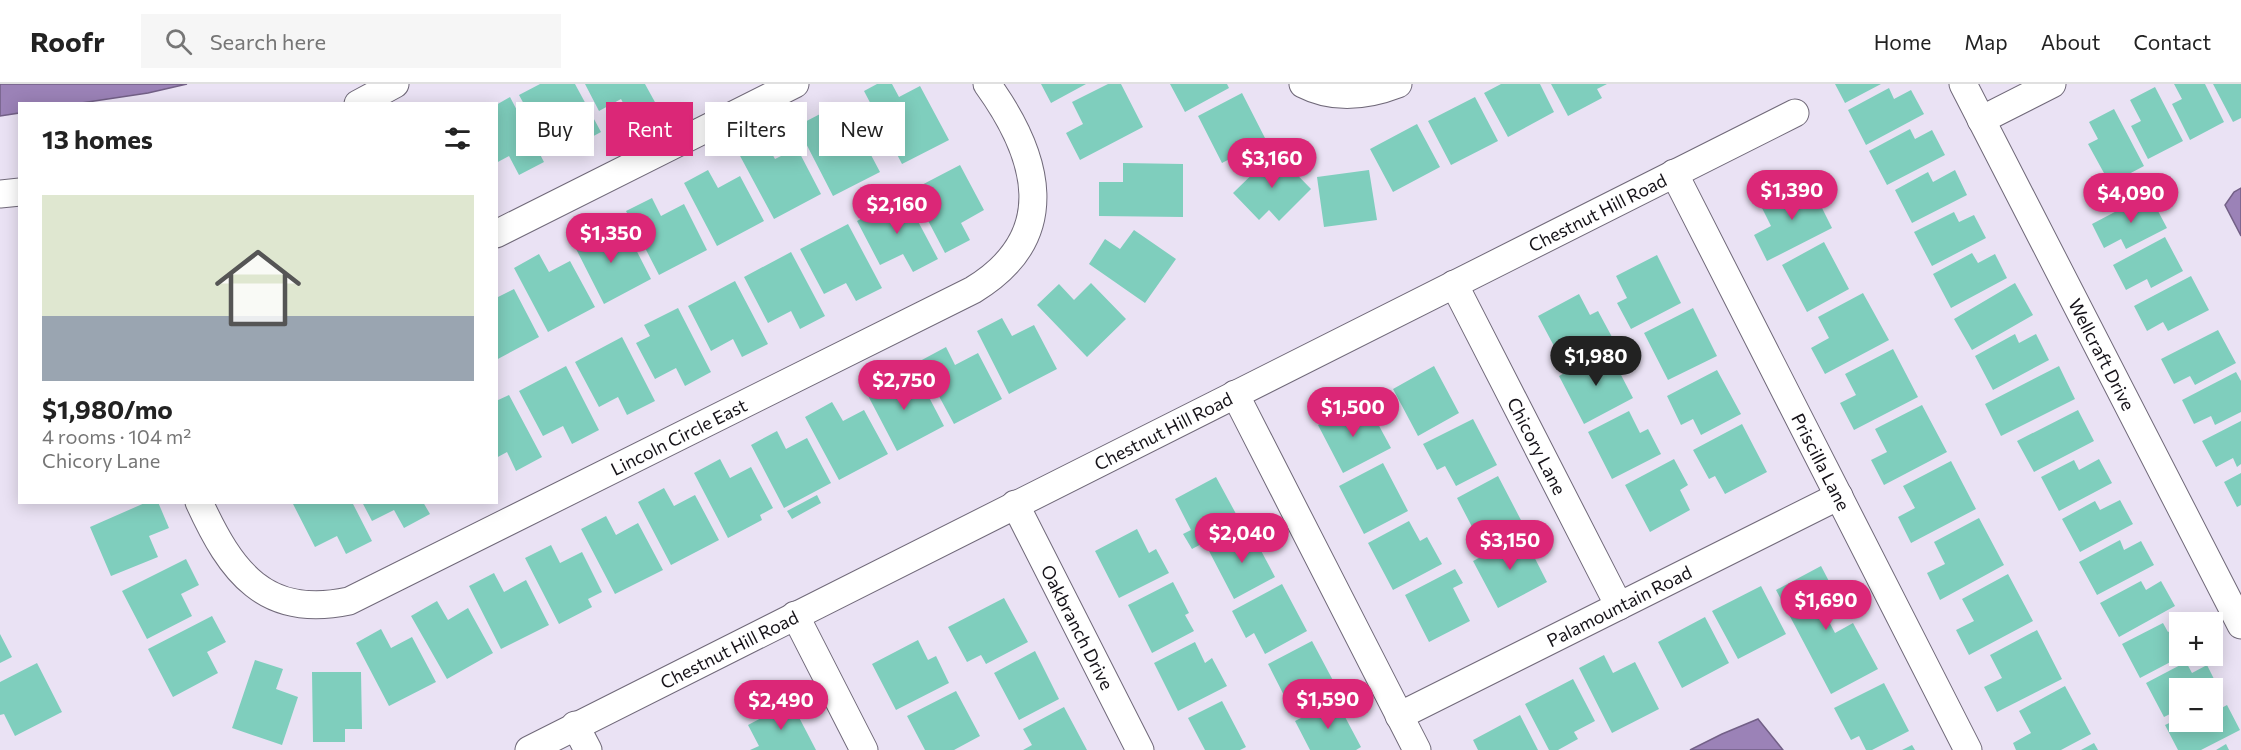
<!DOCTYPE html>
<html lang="en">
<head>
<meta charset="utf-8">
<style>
  :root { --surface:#fff; --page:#f6f6f6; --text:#222; --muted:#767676; --line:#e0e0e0; --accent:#db2777 }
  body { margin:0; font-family:Commissioner,sans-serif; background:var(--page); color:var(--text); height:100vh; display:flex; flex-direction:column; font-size:22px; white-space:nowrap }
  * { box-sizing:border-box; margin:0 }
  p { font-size:20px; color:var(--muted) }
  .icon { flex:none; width:33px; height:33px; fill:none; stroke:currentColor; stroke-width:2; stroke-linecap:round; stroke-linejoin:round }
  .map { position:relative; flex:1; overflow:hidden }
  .side { position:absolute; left:18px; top:18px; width:480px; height:402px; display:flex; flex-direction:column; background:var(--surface); border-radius:0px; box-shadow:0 3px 15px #0003 }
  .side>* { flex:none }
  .guide { position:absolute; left:516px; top:18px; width:570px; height:54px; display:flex; gap:12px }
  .tools { position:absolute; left:2169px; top:528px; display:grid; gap:12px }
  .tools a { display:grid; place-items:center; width:54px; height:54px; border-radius:0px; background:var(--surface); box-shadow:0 3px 15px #0003; font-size:30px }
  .price { position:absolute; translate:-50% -51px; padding:0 14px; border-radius:21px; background:var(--accent); color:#fff; font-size:20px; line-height:39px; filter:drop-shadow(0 2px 3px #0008) }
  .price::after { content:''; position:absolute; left:50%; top:36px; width:18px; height:14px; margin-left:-9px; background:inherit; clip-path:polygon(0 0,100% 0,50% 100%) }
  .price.current { background:#222; color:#fff }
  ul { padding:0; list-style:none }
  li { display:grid; align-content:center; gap:12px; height:318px; padding:0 24px }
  li span { display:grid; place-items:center; height:186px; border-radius:0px; color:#555 }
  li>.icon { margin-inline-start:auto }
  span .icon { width:108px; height:108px; fill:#fffc; stroke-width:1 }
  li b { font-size:26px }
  h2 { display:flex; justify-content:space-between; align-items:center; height:72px; padding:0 24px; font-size:26px }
  .tag { padding:0 21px; border-radius:0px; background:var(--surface); box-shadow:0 3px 15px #0003; font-size:21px; line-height:54px }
  .tag.current { background:var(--accent); color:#fff }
  header { display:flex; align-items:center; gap:36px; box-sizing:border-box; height:84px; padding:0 30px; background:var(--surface); border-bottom:2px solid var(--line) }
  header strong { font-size:28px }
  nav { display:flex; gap:33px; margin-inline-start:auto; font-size:21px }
  .search { width:420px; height:54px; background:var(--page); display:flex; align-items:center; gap:15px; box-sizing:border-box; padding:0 21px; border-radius:0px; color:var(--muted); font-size:22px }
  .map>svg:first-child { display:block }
  .water { fill:#9b82b7; stroke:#736087; stroke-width:1.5 }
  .building { fill:#7fcebd }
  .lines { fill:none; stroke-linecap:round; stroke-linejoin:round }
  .street-casing { stroke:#706979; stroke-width:29 }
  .street { stroke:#fff; stroke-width:27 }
  .labels { text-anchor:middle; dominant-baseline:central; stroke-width:4.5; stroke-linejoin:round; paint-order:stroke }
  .street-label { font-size:18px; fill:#151218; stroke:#f7f0ff }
</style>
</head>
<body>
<header>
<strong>Roofr</strong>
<div class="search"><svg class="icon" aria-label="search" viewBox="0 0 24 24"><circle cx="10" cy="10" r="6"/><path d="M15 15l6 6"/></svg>Search here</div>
<nav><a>Home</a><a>Map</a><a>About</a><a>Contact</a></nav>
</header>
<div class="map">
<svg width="2241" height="666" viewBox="0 0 2241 666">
  <rect width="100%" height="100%" fill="#eae2f4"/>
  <path class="water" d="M0,0h187l-39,9 -67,10 -61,1 -1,9 -19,3z
    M2241,104v48l-16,-31 9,-13z
    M1758,635l25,31h-93l32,-16z"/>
  <path class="building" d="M540,0h35l26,48 -26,14 -10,-18 -22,11 -24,-44z
    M585,0h60l11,20 -25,14 -10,-19 -22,12z
    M877,0h15l7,13 21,-11 29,54 -47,24 -38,-73z
    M1041,0h45l-35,19z
    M1108,0h13l22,43 -63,33 -14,-27 17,-9 -11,-22z
    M1170,0h57l2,4 -44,24z
    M1501,0h39l14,28 -46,25 -24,-44z
    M1551,0h56l-10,5 5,9 -34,18z
    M1835,0h46l-36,19z
    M2174,0h31l19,38 -34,18 -18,-36 10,-5z
    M2213,0h28v34l-8,4z
    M2155,3l28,54 -35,18 -17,-33 10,-5 -11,-21z
    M1889,4l5,11 17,-9 13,24 -58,31 -18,-35z
    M1242,9l24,47 -44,23 -24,-47z
    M510,13l34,65 -25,13 -10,-19 -13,7v-58z
    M1475,13l23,44 -47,24 -23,-44z
    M2114,25l30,57 -34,18 -22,-40 10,-5 -9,-17z
    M822,29l10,19 21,-11 27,51 -47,24 -36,-70z
    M1417,40l23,43 -47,25 -23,-43z
    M1910,45l5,10 17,-9 13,25 -58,30 -18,-34z
    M765,57l10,18 22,-11 24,46 -47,25 -35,-65z
    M1275,68l36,37 -32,32 -10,-11 -10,10 -26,-27z
    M1123,79l60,1v53l-84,-1v-34h24z
    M960,81l24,45 -23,13 9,17 -25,13 -33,-63z
    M708,86l10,18 22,-12 24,45 -47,25 -33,-63z
    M1369,86l8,50 -53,7 -7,-50z
    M1955,86l12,25 -55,28 -17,-33 33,-18 5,10z
    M1808,96l24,48 -65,33 -13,-26 17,-9 -11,-22z
    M2149,110l18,34 -41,21 -5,-10 -17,9 -12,-24z
    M904,111l34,64 -25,13 -10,-18 -23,11 -23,-44z
    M652,114l9,18 23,-12 23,46 -48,25 -33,-64z
    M1954,128l5,10 15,-7 12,23 -54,28 -18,-34z
    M848,140l34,64 -26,13 -10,-18 -22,11 -24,-45z
    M596,142l10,19 22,-11 23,45 -47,25 -33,-65z
    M1134,146l42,29 -31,44 -56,-39 16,-25 15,10z
    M2165,153l18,34 -32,17 -4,-9 -21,11 -13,-25z
    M1824,158l25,47 -42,23 -25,-47z
    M791,168l34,64 -25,13 -9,-18 -23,12 -24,-46z
    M1972,169l6,10 17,-9 12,24 -56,30 -18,-34z
    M539,170l10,18 21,-11 25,46 -47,25 -34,-64z
    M1657,171l24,48 -50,26 -14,-26 10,-5 -11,-22z
    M2191,192l18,34 -41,21 -5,-9 -16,9 -13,-25z
    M735,197l33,63 -26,13 -9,-18 -22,12 -23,-45z
    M1091,199l35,36 -39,38 -50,-52 22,-21 15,16z
    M2015,199l18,32 -61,35 -18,-31z
    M514,205l25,48 -43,23v-62z
    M1863,209l26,47 -64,34 -14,-26 18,-10 -11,-21z
    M1579,210l11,21 8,-4 14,26 -49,26 -25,-47z
    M678,224l33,64 -26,14 -9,-18 -21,11 -19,-36 14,-7 -6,-11z
    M1693,224l24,48 -49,24 -24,-47z
    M1002,234l10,18 22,-11 23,44 -48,25 -32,-63z
    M2218,246l18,33 -41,22 -5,-9 -16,8 -13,-25z
    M2015,250l4,9 17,-9 13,26 -56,30 -18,-34z
    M622,253l33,64 -28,14 -9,-18 -19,10 -24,-45z
    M946,263l9,18 23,-12 24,46 -48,25 -34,-63z
    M1893,265l25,48 -64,33 -14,-27 16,-8 -11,-21z
    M1608,266l25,48 -49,26 -25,-48z
    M566,282l33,64 -27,14 -9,-18 -20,10 -24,-45z
    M1434,282l25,47 -41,23 -25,-47z
    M2059,282l16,33 -74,37 -16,-32z
    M1717,286l24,44 -40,21 -8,-16 -12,6 -14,-29z
    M2236,288l5,9v31l-26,13 -4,-9 -17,8 -12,-24z
    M890,290l10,19 21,-11 23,44 -47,25 -33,-63z
    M509,311l33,62 -26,14 -9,-19 -11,6v-57z
    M832,318l11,19 21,-11 24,44 -49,26 -34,-63z
    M1359,320l10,21 8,-3 14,26 -48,25 -25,-48z
    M1922,321l25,47 -63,33 -13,-25 16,-8 -12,-23z
    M2078,326l16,31 -60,31 -17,-31z
    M1629,327l11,22 8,-4 13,25 -49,25 -24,-47z
    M1473,335l24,46 -41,21 -11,-20 -8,4 -14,-26z
    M2241,337v43l-4,3 -4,-9 -17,9 -14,-26z
    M1742,340l25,48 -42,22 -10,-18 -6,3 -16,-29z
    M777,347l9,18 21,-11 24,45 -47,25 -33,-63z
    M720,375l10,19 21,-11 22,41 -13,7 2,5 -34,18 -34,-65z
    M1674,375l14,26 -8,5 10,20 -40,22 -25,-47z
    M2099,375l13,24 -53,28 -18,-34 33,-17 5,10z
    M1951,377l25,48 -65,34 -13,-26 17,-9 -12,-22z
    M1383,379l25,48 -44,23 -25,-48z
    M2241,389v32l-4,2 -13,-25z
    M1498,392l25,48 -41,22 -25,-48z
    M1216,393l25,46 -49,26 -9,-15 8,-4 -16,-31z
    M664,404l10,18 21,-11 24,45 -48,25 -33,-63z
    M817,411l4,8 -29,16 -5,-8z
    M2120,416l13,24 -53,28 -18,-33 33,-18 5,9z
    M147,418h11l11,26 -20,8 9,21 -47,19 -21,-49z
    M292,418h60l20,39 -26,13 -9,-18 -22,11z
    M362,418h61l7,12 -26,14 -10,-18 -22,11z
    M606,432l10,19 22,-12 25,47 -48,24 -34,-65z
    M1979,434l25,47 -64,35 -13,-27 18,-9 -11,-22z
    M1409,437l11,20 7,-4 15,27 -49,26 -25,-47z
    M1137,445l12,24 7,-4 13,24 -50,25 -24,-47z
    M1250,446l25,47 -41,22 -25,-48z
    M1523,451l24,47 -49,26 -25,-47z
    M2120,456l4,10 17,-9 13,24 -57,30 -18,-33z
    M551,461l9,18 22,-11 20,40 -14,7 4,8 -33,17 -34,-66z
    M186,475l13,26 -18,9 11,22 -45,23 -25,-48z
    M1821,482l22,42 -17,8 9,17 18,-10 25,46 -47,25 -55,-104z
    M1455,485l8,14 -10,5 17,33 -41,21 -24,-47z
    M494,489l10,19 22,-12 23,45 -48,24 -32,-63z
    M2008,490l25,47 -64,34 -13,-25 18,-9 -12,-22z
    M2141,497l5,9 15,-9 14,25 -56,31 -19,-34z
    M1173,498l16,31 -4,2 9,16 -42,22 -24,-48z
    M1282,500l25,47 -42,23 -11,-21 -8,5 -14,-27z
    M1761,502l25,48 -48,25 -26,-48z
    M1004,514l24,44 -42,22 -5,-9 -14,7 -19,-35z
    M437,517l11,19 20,-12 25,45 -46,26 -36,-63z
    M212,532l14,26 -19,10 11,21 -45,24 -25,-48z
    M1705,533l24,46 -47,25 -24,-46z
    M2163,539l5,9 12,-6v31l-40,21 -18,-34z
    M381,545l10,19 21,-11 24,45 -47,24 -33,-63z
    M2037,546l25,49 -65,33 -13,-25 18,-9 -12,-23z
    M0,550l12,23 -12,6z
    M918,556l10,20 8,-4 13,27 -53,27 -24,-46z
    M1312,557l25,47 -45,23 -24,-47z
    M1195,558l10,21 7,-5 15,28 -49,25 -24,-48z
    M1035,567l24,48 -40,21 -25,-47z
    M1604,571l9,18 22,-11 24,47 -47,24 -33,-65z
    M255,576l28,9 -7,20 22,8 -16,48 -50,-17z
    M2186,578l6,11 15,-8 12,24 -7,3v-4h-32v21l-16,8 -18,-34z
    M37,579l25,49 -47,24 -11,-22 -4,1v-33z
    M312,588h49l1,57h-17v13h-32z
    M1573,595l22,42 -21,11 4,7 -20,11h-9l-24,-46z
    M1884,599l25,48 -37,19h-6l-7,-14 -8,4 -17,-32z
    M2065,602l26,48 -30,16h-45l-3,-7 18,-10 -12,-22z
    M956,607l24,45 -26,14h-29l-18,-34z
    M1336,616l25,47 -5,3h-46l-15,-29z
    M1222,617l24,46 -6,3h-35l-17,-32z
    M791,618l25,48h-66l9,-4 -11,-21z
    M2227,621l13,25 -39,20h-23l-13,-25 15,-7v4h32v-9z
    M1064,623l23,43h-64l9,-5 -9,-16z
    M1520,631l18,35h-60l-5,-10z
    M2094,659l4,7h-17z
    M2226,660l3,6h-13z
    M1912,661l3,5h-13z"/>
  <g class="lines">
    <g class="street-casing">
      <g id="street">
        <path d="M1303,0c31,16 64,12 95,0"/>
        <path id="s1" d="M1963,0l278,541"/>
        <path d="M358,20l37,-20"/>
        <path d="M1981,36l71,-36"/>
        <path id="s2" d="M1674,89l294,577"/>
        <path d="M0,110l20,-2"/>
        <path d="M496,150l299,-150"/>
        <path id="s3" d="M1454,200l165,322"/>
        <path d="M1235,310l182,356"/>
        <path id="s4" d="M199,418c32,70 66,117 150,99l624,-311c89,-54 66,-134 14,-206"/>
        <path id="s5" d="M1015,420l125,246"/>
        <path d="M795,531l69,135"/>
        <path id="s6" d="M1399,632l440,-220"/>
        <path d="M575,641l13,25"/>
        <path id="s7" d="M529,666l1266,-637"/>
      </g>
    </g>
    <use href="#street" class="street"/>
  </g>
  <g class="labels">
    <g class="street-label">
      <text stroke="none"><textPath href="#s7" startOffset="1196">Chestnut Hill Road</textPath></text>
      <text stroke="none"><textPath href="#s1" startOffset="304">Wellcraft Drive</textPath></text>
      <text stroke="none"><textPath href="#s7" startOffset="710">Chestnut Hill Road</textPath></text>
      <text stroke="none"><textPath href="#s4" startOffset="568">Lincoln Circle East</textPath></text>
      <text stroke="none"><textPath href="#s3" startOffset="182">Chicory Lane</textPath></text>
      <text stroke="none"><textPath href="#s2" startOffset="324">Priscilla Lane</textPath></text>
      <text stroke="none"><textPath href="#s6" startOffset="246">Palamountain Road</textPath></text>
      <text stroke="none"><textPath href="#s5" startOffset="138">Oakbranch Drive</textPath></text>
      <text stroke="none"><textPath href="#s7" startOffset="224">Chestnut Hill Road</textPath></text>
    </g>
  </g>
</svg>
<div class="tools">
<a>+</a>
<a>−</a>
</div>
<b class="price" style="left:1272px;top:105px">$3,160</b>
<b class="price" style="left:1792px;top:137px">$1,390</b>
<b class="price" style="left:2131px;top:140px">$4,090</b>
<b class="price" style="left:897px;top:151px">$2,160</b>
<b class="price" style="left:611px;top:180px">$1,350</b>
<b class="price current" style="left:1596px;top:303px">$1,980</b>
<b class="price" style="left:904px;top:327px">$2,750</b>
<b class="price" style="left:1353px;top:354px">$1,500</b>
<b class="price" style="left:1242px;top:480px">$2,040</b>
<b class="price" style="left:1510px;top:487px">$3,150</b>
<b class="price" style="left:1826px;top:547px">$1,690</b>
<b class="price" style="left:1328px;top:646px">$1,590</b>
<b class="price" style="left:781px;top:647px">$2,490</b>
<div class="guide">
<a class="tag">Buy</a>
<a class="tag current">Rent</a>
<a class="tag">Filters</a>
<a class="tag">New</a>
</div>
<section class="side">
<h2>13 homes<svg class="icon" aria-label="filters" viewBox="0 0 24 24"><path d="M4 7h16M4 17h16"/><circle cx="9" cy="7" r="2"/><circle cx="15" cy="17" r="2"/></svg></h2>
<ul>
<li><span style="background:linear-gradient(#dfe7d0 65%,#9aa5b1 0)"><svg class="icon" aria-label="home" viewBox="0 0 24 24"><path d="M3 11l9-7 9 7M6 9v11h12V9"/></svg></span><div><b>$1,980/mo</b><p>4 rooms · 104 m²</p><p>Chicory Lane</p></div></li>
</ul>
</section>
</div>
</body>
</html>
